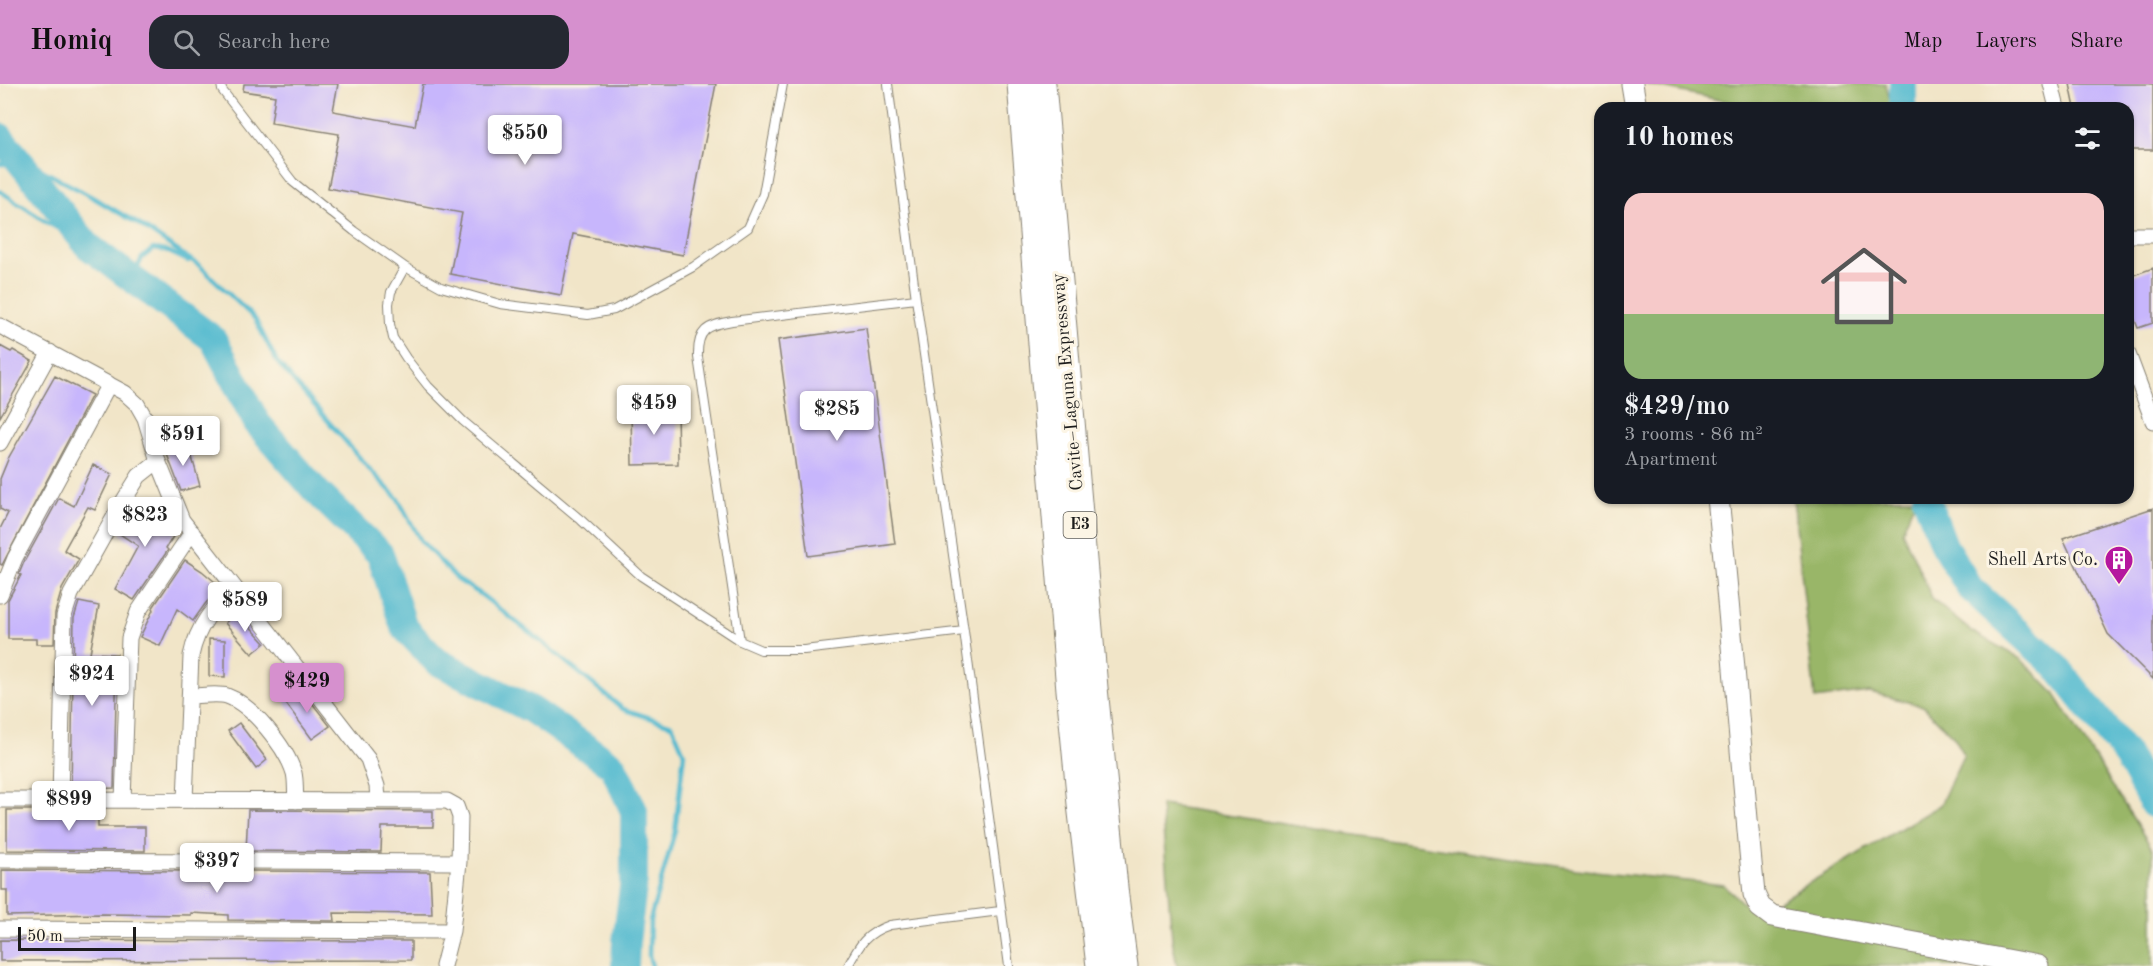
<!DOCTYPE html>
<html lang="en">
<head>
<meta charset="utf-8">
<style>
  :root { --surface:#171b24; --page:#242831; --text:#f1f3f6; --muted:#9ea1a6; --accent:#d690ce }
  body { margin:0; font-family:"Old Standard TT",serif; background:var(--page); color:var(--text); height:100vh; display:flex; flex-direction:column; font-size:22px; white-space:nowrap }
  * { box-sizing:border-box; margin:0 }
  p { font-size:20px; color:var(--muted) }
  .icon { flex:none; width:33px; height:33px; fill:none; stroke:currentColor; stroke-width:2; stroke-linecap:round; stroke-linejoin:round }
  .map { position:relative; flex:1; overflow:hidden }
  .sheet { position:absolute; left:1594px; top:18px; width:540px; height:402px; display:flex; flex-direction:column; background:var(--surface); border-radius:18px; box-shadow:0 2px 4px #0004 }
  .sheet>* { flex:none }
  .scale { position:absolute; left:18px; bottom:15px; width:118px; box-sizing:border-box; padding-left:6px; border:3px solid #1c1c1c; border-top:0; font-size:16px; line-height:21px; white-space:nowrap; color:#1c1c1c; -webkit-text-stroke:4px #fcf5e5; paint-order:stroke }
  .price { position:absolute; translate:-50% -51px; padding:0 14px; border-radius:6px; background:#fff; color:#222; font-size:20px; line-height:39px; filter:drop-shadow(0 2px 3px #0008) }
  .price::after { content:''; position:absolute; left:50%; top:36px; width:18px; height:14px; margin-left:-9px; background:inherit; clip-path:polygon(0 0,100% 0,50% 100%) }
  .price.current { background:var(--accent); color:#111 }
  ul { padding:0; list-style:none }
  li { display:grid; align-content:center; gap:12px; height:318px; padding:0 30px }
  li span { display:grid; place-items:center; height:186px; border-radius:18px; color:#555 }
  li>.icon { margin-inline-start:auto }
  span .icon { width:108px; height:108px; fill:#fffc; stroke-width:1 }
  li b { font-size:26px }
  h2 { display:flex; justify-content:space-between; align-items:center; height:72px; padding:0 30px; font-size:26px }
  header { display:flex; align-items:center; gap:36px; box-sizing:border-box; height:84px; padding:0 30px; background:var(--accent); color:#111 }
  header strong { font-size:28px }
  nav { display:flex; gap:33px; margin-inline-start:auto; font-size:21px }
  .search { width:420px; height:54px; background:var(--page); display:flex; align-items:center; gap:15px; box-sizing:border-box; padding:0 21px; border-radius:18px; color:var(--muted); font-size:22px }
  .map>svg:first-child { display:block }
  .forest { fill:#99b668; stroke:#5a6942; stroke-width:1.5 }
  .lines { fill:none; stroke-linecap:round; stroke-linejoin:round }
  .stream { stroke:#51b9cf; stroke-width:4.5 }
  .river { stroke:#51b9cf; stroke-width:28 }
  .building { fill:#c7b6fc }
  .lane-casing { stroke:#868072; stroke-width:10 }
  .street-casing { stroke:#868072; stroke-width:17 }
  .secondary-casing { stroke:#868072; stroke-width:23 }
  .highway-casing { stroke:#868072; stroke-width:29 }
  .lane { stroke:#fff; stroke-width:8 }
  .street { stroke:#fff; stroke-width:15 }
  .secondary { stroke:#fff; stroke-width:21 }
  .highway { stroke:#fff; stroke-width:27 }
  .labels { text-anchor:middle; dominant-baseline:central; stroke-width:6; stroke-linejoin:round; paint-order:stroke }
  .shield { fill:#fcf5e5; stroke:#5f5d58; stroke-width:1.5 }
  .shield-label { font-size:16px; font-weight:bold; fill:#1c1c1c }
  .street-label { font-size:18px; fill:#1c1c1c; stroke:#fcf5e5 }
  .poi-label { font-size:18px; fill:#1c1c1c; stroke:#fcf5e5; text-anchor:end }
</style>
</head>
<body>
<header>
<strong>Homiq</strong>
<div class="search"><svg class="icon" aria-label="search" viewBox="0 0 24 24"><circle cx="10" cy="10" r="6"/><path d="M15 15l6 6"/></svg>Search here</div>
<nav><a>Map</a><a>Layers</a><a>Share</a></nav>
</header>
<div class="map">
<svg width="2153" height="882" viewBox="0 0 2153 882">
  <rect width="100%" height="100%" fill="#fcf5e5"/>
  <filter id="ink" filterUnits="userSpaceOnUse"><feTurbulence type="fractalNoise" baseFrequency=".0167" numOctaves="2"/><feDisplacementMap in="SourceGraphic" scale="12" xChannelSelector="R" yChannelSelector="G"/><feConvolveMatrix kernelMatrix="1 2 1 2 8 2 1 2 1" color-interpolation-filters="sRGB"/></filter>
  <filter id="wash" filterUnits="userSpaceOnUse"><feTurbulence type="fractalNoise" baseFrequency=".008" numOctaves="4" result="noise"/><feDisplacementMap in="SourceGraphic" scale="24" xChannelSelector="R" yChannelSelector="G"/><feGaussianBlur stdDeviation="1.35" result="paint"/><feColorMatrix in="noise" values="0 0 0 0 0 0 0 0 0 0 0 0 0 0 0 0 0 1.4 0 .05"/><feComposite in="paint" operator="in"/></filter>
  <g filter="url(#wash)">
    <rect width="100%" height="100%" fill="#f1e5c8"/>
    <path class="forest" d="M1645,0h241l6,24h-136z
      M1793,414h121v5l-12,28 31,69 38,31 50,28 33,34 99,157v116h-976l-5,-27 -11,-134 415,64 148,16 25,24 25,-5 166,-99 24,-51 -10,-17 -31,-31 -54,-14 -54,7z"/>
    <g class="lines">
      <path class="stream" d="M16,72l76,41 48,28 60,41 55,53 22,43 95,110 26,27 23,42 37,39 21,13 58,45 86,71 49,16 12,28 -9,78 -25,89 -1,36 3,10
        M0,80h5l3,-17
        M0,107l45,30 43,25
        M111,178l24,11 7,-15 11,-9 14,2 21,10"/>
      <path class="river" d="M1903,24v-24
        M0,53l88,109 125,93 44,84 58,67 65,64 24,73 32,34 96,49 81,56 21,45v69l-8,62 -1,24
        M1926,414l18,48 26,42 87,79 70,89 26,48"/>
    </g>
    <g id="blocks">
      <path class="building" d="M244,0h94l-5,27 82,15 8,-42h293l-33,171 -110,-21 -12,61 -111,-21 12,-61 -134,-25 11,-54 -68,-11 4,-27 -32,-5z
        M2070,0h83v66h-25v-42h-53z
        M2153,184v55l-15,5 -10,-26v-25z
        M866,244l29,216 -87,12 -30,-216z
        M0,262l11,6 2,-2 19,11 -32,56z
        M55,292l37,19 -90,170 -2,-1v-35l8,-16 -8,-4v-30l9,-22z
        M677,324l1,56 -46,1 -1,-56z
        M188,359l12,43 -19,5 -16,-42z
        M93,381l19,9 -17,36 -7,-3 -24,43 15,9 -17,30 -7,24 -1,31h-18v-5h-28v-39l13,-25 -2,-1 5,-12 35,-64 15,8z
        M141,418l32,21 4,7 -11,18 2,2 -34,50 -19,-11 23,-43 -18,-12z
        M2153,424v171l-45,-45 -45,-96z
        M185,476l17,11 19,16 -16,17 -12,17 -16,-12 -17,37 -20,-9 13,-27 -1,-1z
        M79,518l20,4 -9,47 27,1 -3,134 -43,2 3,-172z
        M237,528l28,31 -13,11 -27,-31z
        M209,555l16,1v37l-16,-1z
        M301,605l29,37 -18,13 -28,-38z
        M239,639l28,37 -11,9 -28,-38z
        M7,726h91v17h47v24l-138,-1z
        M248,726l185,1v16h-51l-1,25 -135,-1z
        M2,786l192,1 52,2v-2l184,1 2,42 -98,-1 1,8 -107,-1v-5l-37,-2v2l-89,-1 -95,2v-26h-5z
        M0,856l411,1v19l-411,1z"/>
    </g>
  </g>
  <g filter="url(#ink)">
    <use href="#blocks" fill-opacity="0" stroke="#868072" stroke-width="1.5"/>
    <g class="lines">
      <g class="lane-casing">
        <path id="lane" d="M221,0l1,6 71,92 61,49 51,36 36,20 59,17 88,11 26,-5 79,-43 55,-39 15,-34 20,-110
          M888,0l28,215 48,332 45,335
          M405,183l-14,25 -2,12 1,20 3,14 13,20 22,28 35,35 118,99 60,56 99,65 21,9h43l160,-19
          M740,557l-42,-284c-1,-27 9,-32 34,-36l184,-22
          M848,882c11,-21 18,-33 42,-41l110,-14"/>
      </g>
      <g class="street-casing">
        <path id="street" d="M2051,0l6,24
          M2128,151h25
          M0,242l125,67 12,11 8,14 13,43 24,59 186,239 9,27 1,14
          M2128,270l25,67
          M0,359l50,-91
          M0,511l15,-37 94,-174
          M190,612c11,0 27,-3 37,0 25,9 59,51 67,77 2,8 1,18 2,28
          M0,716l447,1 9,5 4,11 -1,45 -7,69 -9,35
          M60,716l4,-184 7,-22 50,-89 18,-29 19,-15
          M123,716l6,-162 9,-26 54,-80
          M185,716l6,-144c6,-30 22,-48 43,-68
          M0,776l459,2
          M0,845l452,2"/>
      </g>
      <g class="secondary-casing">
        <path id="secondary" d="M1632,0l4,24
          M1718,414c14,132 23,264 36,396l6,13 12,9 266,50"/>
      </g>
      <g class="highway-casing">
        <path id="highway" d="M1021,0l49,606 11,114 19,162
          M1042,0l52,604 21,209 9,69"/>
      </g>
      <use href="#lane" class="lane"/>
      <use href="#street" class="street"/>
      <use href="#secondary" class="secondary"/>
      <use href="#highway" class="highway"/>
    </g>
  </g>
  <defs>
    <g id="building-pin" transform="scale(1.5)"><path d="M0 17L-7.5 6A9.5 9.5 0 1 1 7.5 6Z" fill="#b5179e" stroke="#fcf5e5"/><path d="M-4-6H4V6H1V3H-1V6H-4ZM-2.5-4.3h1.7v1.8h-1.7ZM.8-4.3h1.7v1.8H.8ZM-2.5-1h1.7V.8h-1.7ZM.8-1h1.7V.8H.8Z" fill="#fff"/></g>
  </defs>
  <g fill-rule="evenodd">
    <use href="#building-pin" x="2119" y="476"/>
  </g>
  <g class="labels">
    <rect class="shield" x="1063.5" y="428" width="33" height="26" rx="4.5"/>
    <g class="shield-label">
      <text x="1080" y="441">E3</text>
    </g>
    <g class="street-label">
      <text transform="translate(1068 298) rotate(-95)">Cavite–Laguna Expressway</text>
    </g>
    <g class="poi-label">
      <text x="2098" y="476">Shell Arts Co.</text>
    </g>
  </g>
</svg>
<div class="scale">50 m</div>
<b class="price" style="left:525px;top:82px">$550</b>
<b class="price" style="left:654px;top:352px">$459</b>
<b class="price" style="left:837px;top:358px">$285</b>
<b class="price" style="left:183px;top:383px">$591</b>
<b class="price" style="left:145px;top:464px">$823</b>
<b class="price" style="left:245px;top:549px">$589</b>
<b class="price" style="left:92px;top:623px">$924</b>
<b class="price current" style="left:307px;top:630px">$429</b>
<b class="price" style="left:69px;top:748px">$899</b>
<b class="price" style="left:217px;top:810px">$397</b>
<section class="sheet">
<h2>10 homes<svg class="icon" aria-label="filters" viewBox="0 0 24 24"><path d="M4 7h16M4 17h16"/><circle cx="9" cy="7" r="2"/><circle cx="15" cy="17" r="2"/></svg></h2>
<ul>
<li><span style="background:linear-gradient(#f6c9c9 65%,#8fb573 0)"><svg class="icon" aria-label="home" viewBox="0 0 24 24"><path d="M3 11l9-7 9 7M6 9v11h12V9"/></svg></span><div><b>$429/mo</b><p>3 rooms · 86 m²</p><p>Apartment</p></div></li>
</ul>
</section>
</div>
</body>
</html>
